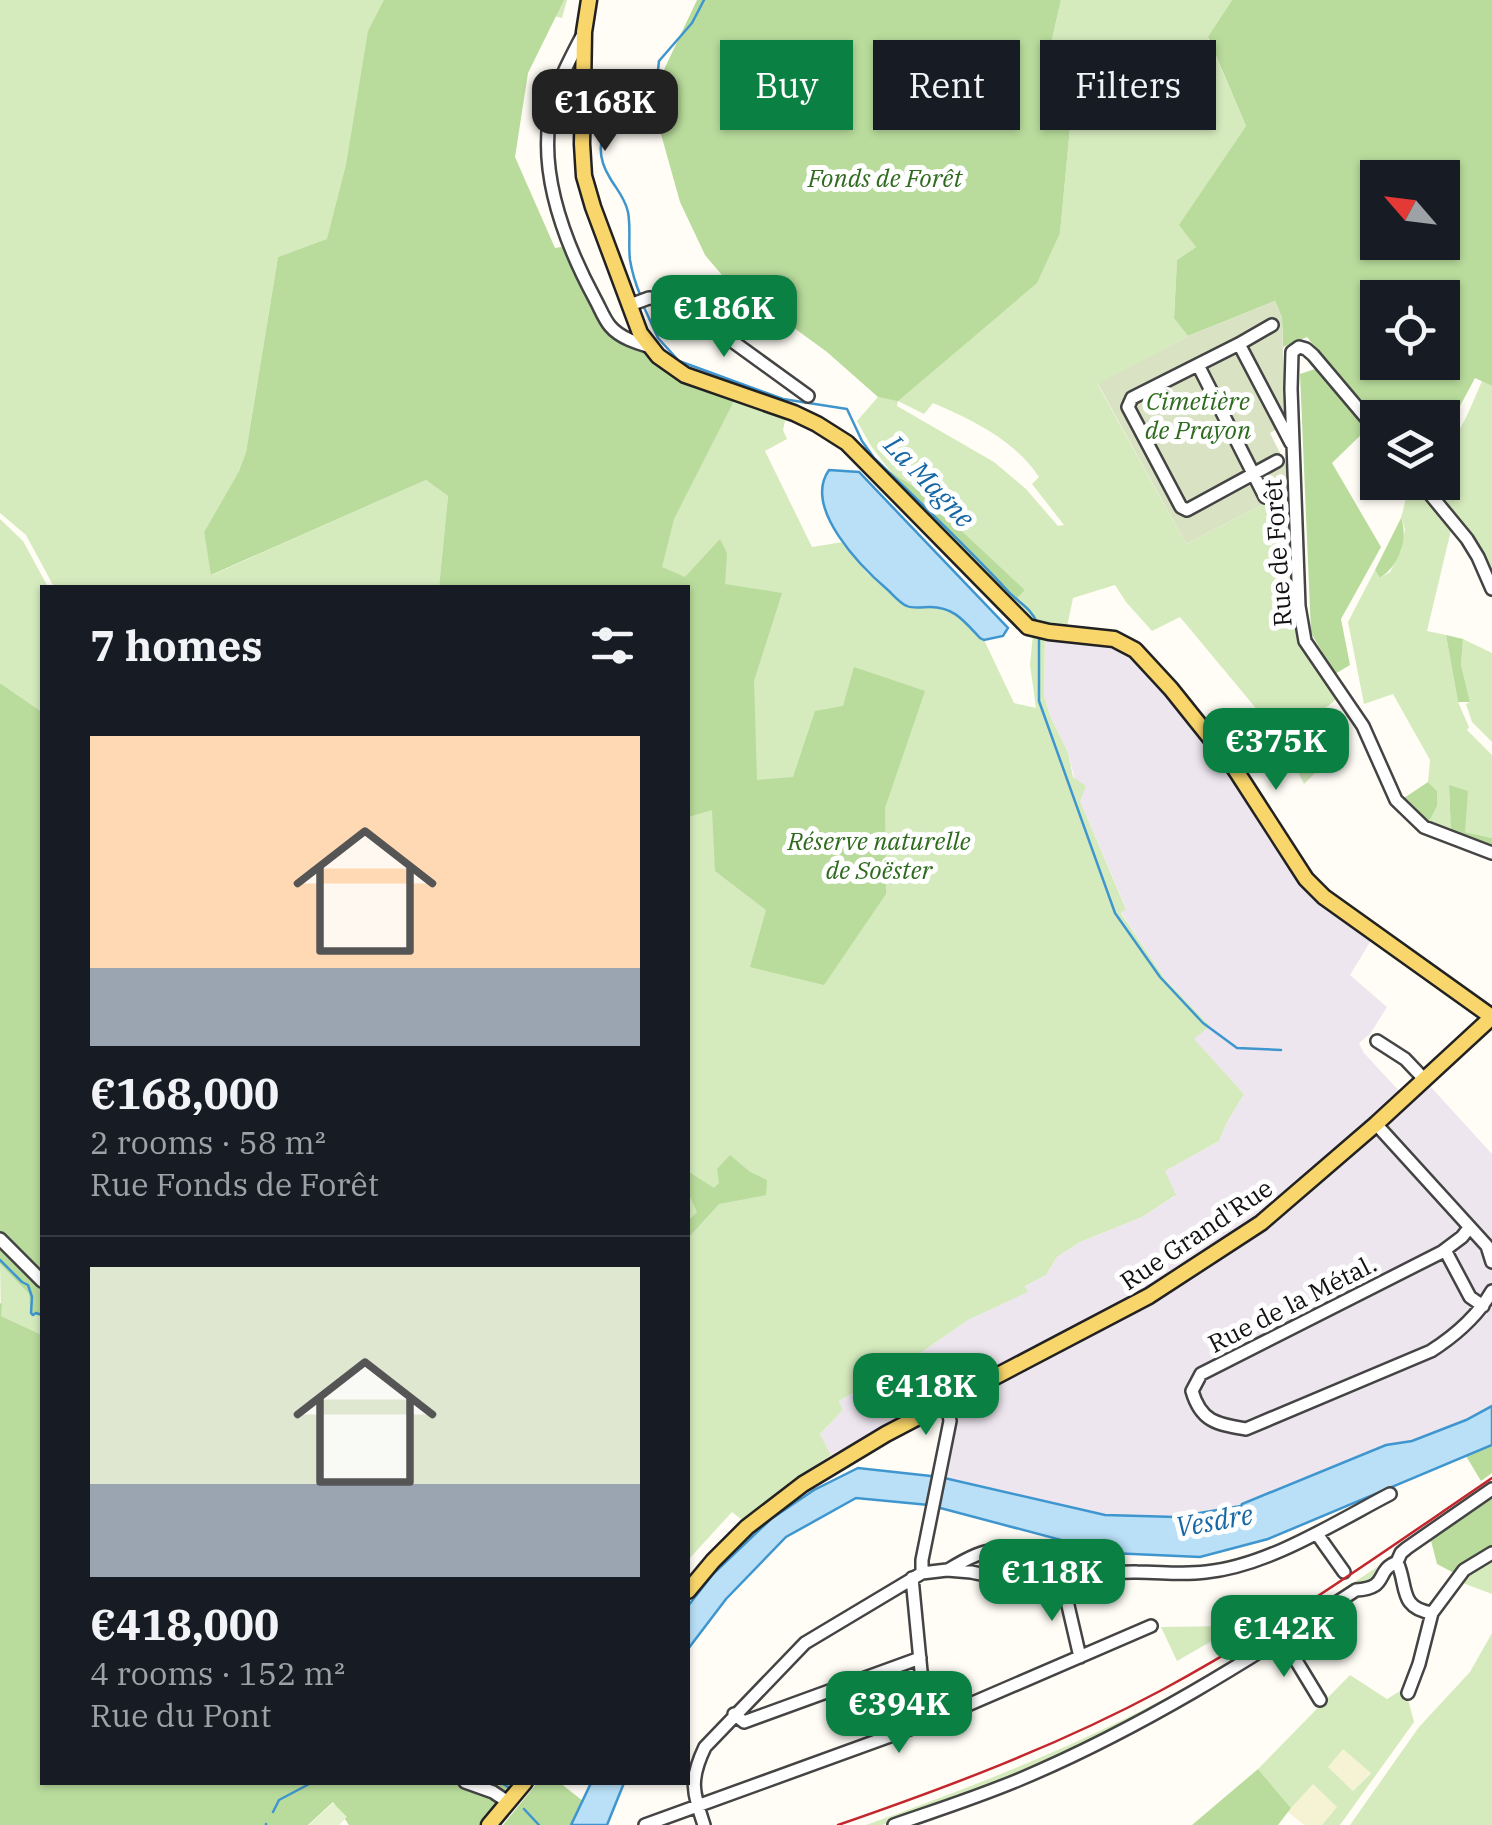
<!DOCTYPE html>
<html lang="en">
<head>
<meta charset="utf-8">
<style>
  :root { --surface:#171b24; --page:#20242c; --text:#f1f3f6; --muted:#9ea1a6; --line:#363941; --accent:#0b8043 }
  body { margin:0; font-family:"IBM Plex Serif",serif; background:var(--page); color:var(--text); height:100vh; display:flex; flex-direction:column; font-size:38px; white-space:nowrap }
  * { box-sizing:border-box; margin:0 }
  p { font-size:32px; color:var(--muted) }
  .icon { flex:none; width:55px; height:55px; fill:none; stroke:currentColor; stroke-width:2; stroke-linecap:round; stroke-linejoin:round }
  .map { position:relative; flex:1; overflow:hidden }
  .side { position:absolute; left:40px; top:585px; width:650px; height:1200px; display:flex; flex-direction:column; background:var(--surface); border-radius:0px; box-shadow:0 2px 8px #0004 }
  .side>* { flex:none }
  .guide { position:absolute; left:720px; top:40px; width:620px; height:90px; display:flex; gap:20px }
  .needle { width:65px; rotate:298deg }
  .buttons { position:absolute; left:1360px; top:160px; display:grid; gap:20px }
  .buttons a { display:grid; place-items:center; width:100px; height:100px; border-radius:0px; background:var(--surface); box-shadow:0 2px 8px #0004; font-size:50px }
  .price { position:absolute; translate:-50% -85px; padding:0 22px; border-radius:20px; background:var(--accent); color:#fff; font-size:32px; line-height:65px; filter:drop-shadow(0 2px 5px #0008) }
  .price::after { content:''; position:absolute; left:50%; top:60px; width:30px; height:22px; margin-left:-15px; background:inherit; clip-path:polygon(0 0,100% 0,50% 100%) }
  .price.current { background:#222; color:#fff }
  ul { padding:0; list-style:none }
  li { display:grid; align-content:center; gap:20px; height:530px; padding:0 50px }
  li+li { border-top:2px solid var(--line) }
  li span { display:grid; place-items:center; height:310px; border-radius:0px; color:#555 }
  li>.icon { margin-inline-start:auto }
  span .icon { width:180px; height:180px; fill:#fffc; stroke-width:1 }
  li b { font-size:42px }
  h2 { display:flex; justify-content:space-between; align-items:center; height:120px; padding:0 50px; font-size:42px }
  .chip { padding:0 35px; border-radius:0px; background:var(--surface); box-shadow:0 2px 8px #0004; font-size:35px; line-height:90px }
  .chip.current { background:var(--accent); color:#fff }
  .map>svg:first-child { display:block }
  .industrial { fill:#eee6ef }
  .farmland { fill:#f6f3d4 }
  .green { fill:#d5ebbd; fill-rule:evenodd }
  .forest { fill:#b9dc9c; fill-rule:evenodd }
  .cemetery { fill:#d9e3c4 }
  .pitch { fill:#e6f2cf }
  .water { fill:#b9e0f7; stroke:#3f96cf; stroke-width:2.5 }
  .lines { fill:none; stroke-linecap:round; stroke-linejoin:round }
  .stream { stroke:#3f96cf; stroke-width:2.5 }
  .minor-casing { stroke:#444; stroke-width:16 }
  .major-casing { stroke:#222; stroke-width:19 }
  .minor { stroke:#fff; stroke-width:11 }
  .major { stroke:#f9d66b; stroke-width:14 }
  .rail { stroke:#c4262e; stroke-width:2.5 }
  .labels { text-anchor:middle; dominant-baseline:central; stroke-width:10; stroke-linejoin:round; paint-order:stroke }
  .park-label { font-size:25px; font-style:italic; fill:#2f6b1f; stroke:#fff }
  .street-label { font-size:25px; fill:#111; stroke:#fff }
  .water-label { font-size:28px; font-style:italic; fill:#1768a6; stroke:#fff }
</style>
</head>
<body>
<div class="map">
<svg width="1492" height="1825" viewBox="0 0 1492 1825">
  <rect width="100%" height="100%" fill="#fffdf5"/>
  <path class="industrial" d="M1045,636l70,7 21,12 66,76 111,163 59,45 -22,36 37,32 -17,27 -11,9 5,10 37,40 -114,105 -130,84 -146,80 -180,93 -11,-21 23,-24 -4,-9 64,-36 65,-45 59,-28 -2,-6 21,-11 11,-18 23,-15 62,-25 33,-21 -14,-23 58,-32 7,-17 18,-30 -51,-55 16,-14 -44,-46 -44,-67 5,-4 -46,-107 -12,-49 -17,-34 -7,-22z
    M1430,1086l62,68v252l-26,14 -54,21 -26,5 -144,57v3l-67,12 -70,-3 -165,-38 16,-74 198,-103 114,-71 101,-86z"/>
  <path class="farmland" d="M1343,1748l28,24 -18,19 -26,-25z
    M1312,1783l26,24 -16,18h-18l-17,-14z"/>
  <path class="green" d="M0,0h567l-5,18 -20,-5 -76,176 -188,68 -32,195 -7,19 -35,61 8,43 214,-95 22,16 -9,91h-385l-28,-52 -26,-22z
    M1061,0h171l-24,38 38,88 -66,99 16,22 -19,13 -3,57 14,19 -90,49 88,159 101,-52 4,125 14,33 34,47 -33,27 21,37 -23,23 -20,-42 -104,-125 -28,14 -26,-29 -11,-17 -42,13 -6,29 -37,-6 -17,-18 12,-13 -109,-102 -25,-16 -20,-26 -14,-25 21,-24 20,3 162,-167 15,-159 -26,-22zM898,401l26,13 9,-11c38,16 83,38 106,74l-7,7 32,41 -6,1 -32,-37 -32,-27 -97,-56z
    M507,193l102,137 65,48 112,39 -3,13 4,9 -22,12 47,96 31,-5 24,31 40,34h35l13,5 29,28 30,63 22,5 -6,-43 3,-31 12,2 -1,60 7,22 17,34 5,25 13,9 -6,15 46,108 -5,4 44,66 45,47 -16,13 50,55 -18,30 -7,17 -54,30 11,24 -34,22 -62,25 -23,15 -11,18 -21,11 3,6 -60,28 -65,45 -64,36 4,9 -23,24 11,21 -33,22 -56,43 -10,-8 -44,48v-972l-160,-1z
    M1482,381l10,5v193l-25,-49 -42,-47 17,-1 1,-30c19,-20 28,-46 39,-71z
    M1410,483h4l38,43 -25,105 19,4 12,67 11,25 -2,3 25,25v83l-27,-6 -16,-46 2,48 -23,-10 9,-18v-15l-9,-9 2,-22 -37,-66 -29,10 -16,-82 27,-52 5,8 10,-6 11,-21 4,-22 -4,-11z
    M0,519l23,22 25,46 -6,1v124l-42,-29z
    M1463,639l29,14v89l-20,-20 -6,-18 4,-2 -9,-37z
    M0,1264l29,30 1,19 12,3v19l-41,-19z
    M1492,1559v35l-29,-11 7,-10z
    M1377,1567l-3,13 -209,123 -167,81 -116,41h-16c101,-36 201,-75 296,-125 75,-39 145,-86 215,-133z
    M1230,1626l1,4 -54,31 -16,-34z
    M1492,1633v192h-142l69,-98 51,-55z
    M1350,1675l37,24 18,-11 9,34 -74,103h-18l15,-18 -24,-23 -22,24 -33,-39zM1343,1749l28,24 -18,18 -25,-24z"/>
  <path class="forest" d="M384,0h180l-36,73 -13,84 40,91 12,-2 42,83 32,20 33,28 61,22 -61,120 -12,48 23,10 35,-38 7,14 -2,31 57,9 -28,88 3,99 36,-3 22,-66 28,-5 11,-39 71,24 -40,117 1,86 -62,91 -74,-18 16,-57 -51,-39 -3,-61 -24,7v-229l-249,-1 9,-91 -22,-16 -215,95 -7,-43 35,-61 7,-19 32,-195 49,-18 19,-74 22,-134z
    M697,0h364l-12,52 26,22 -15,159 -23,50 -139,118 -20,-4 -51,-45 -52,-38 -38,-21 -32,-38 -25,-53 -21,-75 -11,-23 -14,1 -14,11 -9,13h-10l21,-29 38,-22z
    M1232,0h260v386l-17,-8 -30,56 -2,-3 -1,-13 -12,-1 -4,-3 -8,3 -40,1 -1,5 -70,-86 -24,10 -1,-29 -7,-17 -87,35 -14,-18 3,-58 19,-13 -17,-22 67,-99 -38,-89zM1378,178h64v64h-64zM1378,298h64v64h-64z
    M1315,369l52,60 -35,34 49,84 -40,72 9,46 -15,9 -24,-41 -11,-259z
    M891,472l25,16 109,102 -12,13 -127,-127z
    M1401,518c8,21 -2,48 -21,60l-5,-8z
    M1446,635l17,4 -2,26 9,37h-12z
    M0,683l42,29v604l-12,-2 -1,-20 -29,-30z
    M1428,782l9,9v15l-9,18 -27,-24z
    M1449,785l19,6 -3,41 27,6v10l-41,-14z
    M730,1155l20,17 17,8 -1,15 -47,9 -31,34v-17l9,-9 -9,-20v-18l1,-2 25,16 5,-5 -2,-14z
    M0,1303l2,1 -1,12 41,19v447l473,1 -33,42h-133l-16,-23 -25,23h-308z
    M1492,1445v28l-11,8 -15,-25z
    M1492,1488v63l-38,22 -17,-9 -8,-31z
    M1258,1769l33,39 -13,17h-86z
    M537,1783h23l23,18 -12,24h-68z"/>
  <path class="cemetery" d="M1275,301l7,17 3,107 -15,8 18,36 -1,23 -101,52 -88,-160 90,-48z"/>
  <path class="pitch" d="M333,1803l14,14 -8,8h-30z"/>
  <path class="water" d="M829,470l30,2 149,156 -5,8 -19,4 -4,-2c-16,-17 -26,-31 -50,-31 -6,0 -17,2 -23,-1 -6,-2 -13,-10 -18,-15 -27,-23 -87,-83 -60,-121z
    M1492,1406v39l-224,94 -68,18 -90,-4 -181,-48 -73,-7 -70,39 -60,62 -38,50v-43l25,-32 58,-55 43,-29 44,-22 82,9 165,38 71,2 65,-11 1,-2 144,-59 26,-4 54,-21z
    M591,1783h33l-17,42h-36z"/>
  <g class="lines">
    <path class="stream" d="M641,297c-5,-12 -9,-25 -11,-37 -2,-16 1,-32 -2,-48 -3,-14 -11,-22 -18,-34 -27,-44 10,-72 46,-89l3,-28 33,-38 12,-23
      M643,305l15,33 21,23 104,38 64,10 15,32 12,17c45,43 90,86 132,131 11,13 25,18 31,34
      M1039,635v66l76,212 45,64 43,46 34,25 44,2
      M0,1260l22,22 6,3 4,12 -1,16 2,2 3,-2 6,2
      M500,1782l8,5
      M524,1809l15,16
      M273,1812l6,-12 34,-18
      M266,1825v-1"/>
    <g class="minor-casing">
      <path id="minor" d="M582,36c-14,27 -30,56 -33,86 -8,60 18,125 46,177 5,9 9,20 15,27 10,12 27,17 41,21
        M630,305l19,-7 25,1 134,97
        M1272,325l-33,19 -107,54 -4,9 53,100 6,3 90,-49
        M1239,344l52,99
        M1198,365l67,132
        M1378,432l-65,-77 -7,-6 -7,-2 -7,5 -1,37 8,217 6,35 58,85 33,74 28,27 68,26
        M1420,482l47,57 11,18 14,32
        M1377,1041l28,18 20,21
        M1376,1124l111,122 5,16
        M1469,1228l-7,9 -20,15 -241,122 -9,17c9,31 25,33 54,38l185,-78c25,-16 46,-34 61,-60
        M0,1239l42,42
        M1445,1250l25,47 13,9
        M1317,1534l27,38
        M1397,1562c11,23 1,46 35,51
        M948,1570c42,-26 62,-28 108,-7 7,4 12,10 19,11 20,3 42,-3 62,-2 24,0 46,3 69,0 62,-6 130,-50 184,-78
        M922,1573v-13l28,-139 -3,-19
        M912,1578l14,145
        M1063,1584l17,73
        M1283,1639l37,61
        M1408,1693l11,-29 13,-51 32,-43 28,-17
        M734,1714l10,8 176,-64
        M465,1782l28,10 15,10
        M645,1825l281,-102 225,-97
        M704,1825c-11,-33 -15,-45 1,-78l100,-104 117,-70 25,-3 24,2 53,11 39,1
        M894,1825c43,-15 87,-29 129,-47 118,-50 226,-118 333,-188 34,-2 18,-19 41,-28l4,-9 6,-5 85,-59"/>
    </g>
    <g class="major-casing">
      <path id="major" d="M589,0l-5,32 -2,112 2,32 9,31 47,126 18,23 27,19 109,38 23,11 30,19 181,184 21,5 65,7 21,11 36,39 64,80 71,110 18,18 168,120
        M688,1591l25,-30 34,-34 56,-43 83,-50 263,-138 112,-73 115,-99 116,-107
        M489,1825l36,-43"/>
    </g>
    <use href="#minor" class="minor"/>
    <use href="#major" class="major"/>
    <path class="rail" d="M838,1825c110,-38 219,-79 322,-134 116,-62 223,-139 332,-213"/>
  </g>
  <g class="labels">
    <g class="park-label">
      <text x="885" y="177">Fonds de Forêt</text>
      <text x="1198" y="400">Cimetière<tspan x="1198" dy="29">de Prayon</tspan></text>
      <text x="879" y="840">Réserve naturelle<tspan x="879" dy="29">de Soëster</tspan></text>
    </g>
    <g class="street-label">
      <text transform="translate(1277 553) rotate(-94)">Rue de Forêt</text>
      <text transform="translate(1196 1234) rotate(-34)">Rue Grand'Rue</text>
      <text transform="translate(1292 1303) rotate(-27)">Rue de la Métal.</text>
    </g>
    <g class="water-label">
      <text transform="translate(930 481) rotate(46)">La Magne</text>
      <text transform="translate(1214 1520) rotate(-10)">Vesdre</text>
    </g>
  </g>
</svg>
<div class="buttons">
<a><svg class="needle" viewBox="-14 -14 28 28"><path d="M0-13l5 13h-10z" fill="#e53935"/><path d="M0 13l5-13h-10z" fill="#9ea1a6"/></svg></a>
<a><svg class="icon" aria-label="locate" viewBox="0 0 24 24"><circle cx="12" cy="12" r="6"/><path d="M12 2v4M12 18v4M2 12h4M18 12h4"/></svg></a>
<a><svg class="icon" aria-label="layers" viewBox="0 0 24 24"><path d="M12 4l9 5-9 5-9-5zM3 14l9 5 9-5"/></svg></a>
</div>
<b class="price current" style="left:605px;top:154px">€168K</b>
<b class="price" style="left:724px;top:360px">€186K</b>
<b class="price" style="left:1276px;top:793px">€375K</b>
<b class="price" style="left:926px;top:1438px">€418K</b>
<b class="price" style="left:1052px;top:1624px">€118K</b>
<b class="price" style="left:1284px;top:1680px">€142K</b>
<b class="price" style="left:899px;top:1756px">€394K</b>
<div class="guide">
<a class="chip current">Buy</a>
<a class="chip">Rent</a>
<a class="chip">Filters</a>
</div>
<section class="side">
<h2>7 homes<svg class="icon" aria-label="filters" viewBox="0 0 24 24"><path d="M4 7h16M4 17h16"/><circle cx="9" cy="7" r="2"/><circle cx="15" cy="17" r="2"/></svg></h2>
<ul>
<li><span style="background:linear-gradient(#ffd9b3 75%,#9aa5b1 0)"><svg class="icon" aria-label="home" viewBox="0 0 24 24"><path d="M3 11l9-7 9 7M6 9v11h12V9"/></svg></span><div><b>€168,000</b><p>2 rooms · 58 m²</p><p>Rue Fonds de Forêt</p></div></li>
<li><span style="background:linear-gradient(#dfe7d0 70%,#9aa5b1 0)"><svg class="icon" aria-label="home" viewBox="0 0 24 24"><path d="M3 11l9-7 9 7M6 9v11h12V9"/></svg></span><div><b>€418,000</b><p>4 rooms · 152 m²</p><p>Rue du Pont</p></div></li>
</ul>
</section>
</div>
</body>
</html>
